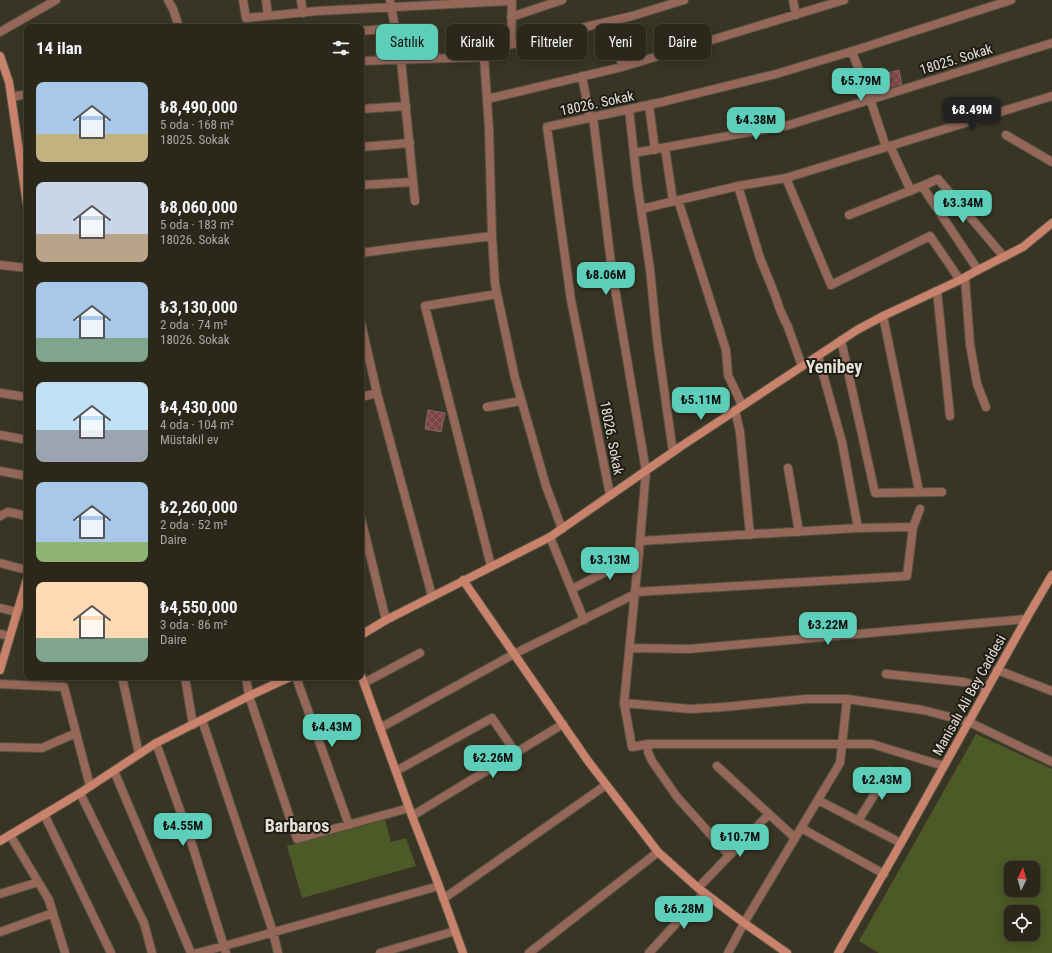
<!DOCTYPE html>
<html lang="tr">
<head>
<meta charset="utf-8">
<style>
  :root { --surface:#2b281b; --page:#373428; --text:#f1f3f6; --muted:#a6a6a3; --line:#47443a; --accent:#5dceb9 }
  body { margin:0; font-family:"Roboto Condensed",sans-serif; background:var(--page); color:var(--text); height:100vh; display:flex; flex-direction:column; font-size:15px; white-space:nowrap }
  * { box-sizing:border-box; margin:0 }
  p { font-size:13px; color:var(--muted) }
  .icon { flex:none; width:22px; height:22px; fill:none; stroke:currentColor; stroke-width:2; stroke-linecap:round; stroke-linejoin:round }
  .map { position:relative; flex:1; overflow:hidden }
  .details { position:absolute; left:24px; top:24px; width:340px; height:656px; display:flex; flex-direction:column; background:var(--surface); border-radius:8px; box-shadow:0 2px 10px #0003,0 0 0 1px var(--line) }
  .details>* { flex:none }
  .top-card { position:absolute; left:376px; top:24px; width:380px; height:36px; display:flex; gap:8px }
  .needle { width:26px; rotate:5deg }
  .buttons { position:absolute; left:1004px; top:861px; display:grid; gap:8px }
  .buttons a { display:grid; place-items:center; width:36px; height:36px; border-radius:8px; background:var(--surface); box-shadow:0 2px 10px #0003,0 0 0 1px var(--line); font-size:20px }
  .price { position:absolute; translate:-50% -34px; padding:0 9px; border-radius:8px; background:var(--accent); color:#111; font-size:13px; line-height:26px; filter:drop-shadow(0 1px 2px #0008) }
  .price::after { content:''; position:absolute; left:50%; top:24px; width:12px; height:9px; margin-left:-6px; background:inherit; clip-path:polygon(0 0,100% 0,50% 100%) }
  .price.current { background:#222; color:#fff }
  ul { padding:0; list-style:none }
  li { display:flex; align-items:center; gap:12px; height:100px; padding:0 12px }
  li span { display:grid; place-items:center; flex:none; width:112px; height:80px; border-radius:8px; color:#555 }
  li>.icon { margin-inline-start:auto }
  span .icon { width:48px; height:48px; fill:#fffc; stroke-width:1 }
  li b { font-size:17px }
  h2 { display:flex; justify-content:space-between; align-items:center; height:48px; padding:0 12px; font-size:17px }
  .pill { padding:0 14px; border-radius:8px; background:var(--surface); box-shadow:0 2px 10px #0003,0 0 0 1px var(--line); font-size:14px; line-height:36px }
  .pill.current { background:var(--accent); color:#111 }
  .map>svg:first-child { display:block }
  .green { fill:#4d5926; fill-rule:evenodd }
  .building { fill:url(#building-cross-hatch); stroke:#806a68 }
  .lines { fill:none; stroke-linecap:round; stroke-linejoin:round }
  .street-casing { stroke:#545141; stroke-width:10 }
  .secondary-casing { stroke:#545141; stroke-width:10 }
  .street { stroke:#946759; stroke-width:8 }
  .secondary { stroke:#c9826c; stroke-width:8 }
  .labels { text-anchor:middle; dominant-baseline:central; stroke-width:4; stroke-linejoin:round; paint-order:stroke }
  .street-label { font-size:14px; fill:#e4e2d7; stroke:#1e1d15 }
  .district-label { font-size:18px; font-weight:bold; fill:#e4e2d7; stroke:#1e1d15 }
</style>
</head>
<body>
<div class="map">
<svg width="1052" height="953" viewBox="0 0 1052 953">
  <defs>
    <pattern id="building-cross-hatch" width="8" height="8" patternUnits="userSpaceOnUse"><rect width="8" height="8" fill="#7c4442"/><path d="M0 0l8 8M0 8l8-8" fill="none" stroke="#8e5f5d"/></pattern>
  </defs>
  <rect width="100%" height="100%" fill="#393524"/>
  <path class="green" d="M976,734l76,35v184h-173l-20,-12zM1011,868h22v22h-22zM1011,912h22v22h-22z
    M385,820l6,22 15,-4 10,28 -114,32 -15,-52z"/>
  <path class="building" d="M899,70l3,16 -28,8 -2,-17z
    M428,410l17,3 -4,19 -16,-3z"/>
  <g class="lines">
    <g class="street-casing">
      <path id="street" d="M168,0l5,9 6,18
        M243,0l3,18 71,-7 195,-10 -1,43
        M266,0l2,16
        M301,0l2,13
        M390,0l11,60 14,141
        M793,0l3,15
        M511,17l51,-17
        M615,20l7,47
        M361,31l34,-3
        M0,32l56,-32
        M852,52l18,47 16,48
        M484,57l7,-8 141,-33 52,-16
        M361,61l123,-4 5,72 3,107 3,48 20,94 31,108 16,43
        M582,76l8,42
        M12,97l15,-3
        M487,99l135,-32 222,-67
        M649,105l6,45
        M361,109l45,-3
        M629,109l8,73 13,87 7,71 16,112
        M593,117l19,154 34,200 -6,70 -16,162 8,44 16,-3h224l72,22
        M1006,135l46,27
        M890,146l21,45
        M361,147l49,-4
        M665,148l8,53
        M634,153l155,-28 263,-82
        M786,178l45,107 99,-49 30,44
        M361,185l52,-3
        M738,186l22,72 15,37 5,15 8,17 14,39
        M922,186l56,84
        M678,200l48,150 2,25 14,30
        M641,209l97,-23 48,-8 266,-82
        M849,215l78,-31 11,-5 66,78
        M361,253l51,-7 80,-10
        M0,265l27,3
        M965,278l5,66 7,40 9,23
        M937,291l13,125
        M883,316l35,170
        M361,323l16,70 55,203
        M841,340l34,153 67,-1
        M818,356l24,86 16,86
        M0,393l27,4
        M361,397l16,-4
        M487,407l34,-6
        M735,410l5,22 10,103
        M0,435l27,5
        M788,468l11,64
        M0,471l27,5
        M610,495l-39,-195 -24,-173 115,-25 114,-28 83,-25 152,-49
        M0,516l8,-4 19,4
        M361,518l25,102
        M550,537l34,83
        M640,541l218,-13 55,-1
        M0,563l27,7
        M491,566l-66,-260 72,-12
        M572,589l67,-34
        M635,592l272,-16 6,-49 7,-18
        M0,608l17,4
        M0,634l9,2
        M630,648l59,1 337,-30
        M997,670l55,21
        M886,674l78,8 23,6
        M122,677l17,77
        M185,677l8,48
        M246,677l3,19 48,143 112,-31
        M296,677l53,148
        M364,683l56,-30
        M0,684l64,3 26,99
        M624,703l66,6 34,-2 82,-8h41l76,11 46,12 83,40
        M202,720l71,212 5,21
        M380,728l134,-74 121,-60
        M156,743l35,98 35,112
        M648,744v8l4,9 25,36 52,58
        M0,747l42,1 34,-15
        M717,766l78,72
        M114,771l77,182
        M396,771l96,-53 24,35
        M80,793l64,130 8,30
        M818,800l83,43
        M44,814l67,139
        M412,816l151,-92
        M858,821l31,-50
        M801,828l83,46
        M10,835l39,65 16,53
        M698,888l71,-74
        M0,894l38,-12
        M443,899l163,-114
        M0,932l53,-19
        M197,953l27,-7 215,-60
        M380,953l75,-22
        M529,953l129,-101
        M649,953l55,-60
        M728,953l16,-30 96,-160 7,-64"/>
    </g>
    <g class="secondary-casing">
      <path id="secondary" d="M0,56l9,26 18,123
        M463,580l125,181 70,91 40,36 46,35 43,30
        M361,635l25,-15 164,-83 133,-92 174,-115 26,-14 77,-36 18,-10 45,-23 29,-24
        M0,670l27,-91
        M361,675l51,141 27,70 24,67
        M0,841l80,-48 76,-50 93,-47 41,-19
        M838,953l63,-110 128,-229 23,-39"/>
    </g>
    <use href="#street" class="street"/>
    <use href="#secondary" class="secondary"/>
  </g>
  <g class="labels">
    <g class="street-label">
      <text transform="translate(956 59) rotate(-17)">18025. Sokak</text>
      <text transform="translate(597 103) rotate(-12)">18026. Sokak</text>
      <text transform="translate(612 438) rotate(79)">18026. Sokak</text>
      <text transform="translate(969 695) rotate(-61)">Manisalı Ali Bey Caddesi</text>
    </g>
    <g class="district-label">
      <text x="834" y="366">Yenibey</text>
      <text x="297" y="825">Barbaros</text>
    </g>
  </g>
</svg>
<div class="buttons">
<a><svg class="needle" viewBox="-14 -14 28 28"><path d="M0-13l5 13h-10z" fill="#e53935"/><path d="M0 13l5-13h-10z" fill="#a6a6a3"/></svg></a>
<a><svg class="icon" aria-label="locate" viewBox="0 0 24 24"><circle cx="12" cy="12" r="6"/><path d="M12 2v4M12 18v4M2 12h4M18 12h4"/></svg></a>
</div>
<b class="price" style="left:861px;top:102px">₺5.79M</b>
<b class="price current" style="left:972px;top:131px">₺8.49M</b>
<b class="price" style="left:756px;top:141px">₺4.38M</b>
<b class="price" style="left:963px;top:224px">₺3.34M</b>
<b class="price" style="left:606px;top:296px">₺8.06M</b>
<b class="price" style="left:701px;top:421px">₺5.11M</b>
<b class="price" style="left:610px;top:581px">₺3.13M</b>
<b class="price" style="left:828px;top:646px">₺3.22M</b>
<b class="price" style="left:332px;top:748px">₺4.43M</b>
<b class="price" style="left:493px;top:779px">₺2.26M</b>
<b class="price" style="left:882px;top:801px">₺2.43M</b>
<b class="price" style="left:183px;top:847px">₺4.55M</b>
<b class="price" style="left:740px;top:858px">₺10.7M</b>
<b class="price" style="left:684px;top:930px">₺6.28M</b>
<div class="top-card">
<a class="pill current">Satılık</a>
<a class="pill">Kiralık</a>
<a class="pill">Filtreler</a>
<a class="pill">Yeni</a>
<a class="pill">Daire</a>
</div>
<section class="details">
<h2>14 ilan<svg class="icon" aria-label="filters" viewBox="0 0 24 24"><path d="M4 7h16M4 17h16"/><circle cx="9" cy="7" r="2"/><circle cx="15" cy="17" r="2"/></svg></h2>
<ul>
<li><span style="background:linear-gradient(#a9c7e8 65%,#c2b280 0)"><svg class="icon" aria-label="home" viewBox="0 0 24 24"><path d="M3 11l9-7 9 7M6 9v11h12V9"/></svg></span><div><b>₺8,490,000</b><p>5 oda · 168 m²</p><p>18025. Sokak</p></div></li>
<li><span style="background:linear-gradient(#c9d6e8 65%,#b9a48a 0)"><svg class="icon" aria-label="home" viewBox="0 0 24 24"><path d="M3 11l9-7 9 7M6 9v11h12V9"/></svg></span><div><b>₺8,060,000</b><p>5 oda · 183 m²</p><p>18026. Sokak</p></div></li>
<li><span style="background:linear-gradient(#a9c7e8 70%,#7fa58c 0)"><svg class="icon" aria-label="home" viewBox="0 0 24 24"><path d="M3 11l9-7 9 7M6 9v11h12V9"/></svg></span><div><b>₺3,130,000</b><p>2 oda · 74 m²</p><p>18026. Sokak</p></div></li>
<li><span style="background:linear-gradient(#bfe0f5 60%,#9aa5b1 0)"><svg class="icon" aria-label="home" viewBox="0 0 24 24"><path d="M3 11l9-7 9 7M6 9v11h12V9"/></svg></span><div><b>₺4,430,000</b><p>4 oda · 104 m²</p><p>Müstakil ev</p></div></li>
<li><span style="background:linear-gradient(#a9c7e8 75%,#8fb573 0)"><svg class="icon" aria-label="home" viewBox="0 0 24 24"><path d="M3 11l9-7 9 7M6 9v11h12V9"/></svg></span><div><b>₺2,260,000</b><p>2 oda · 52 m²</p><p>Daire</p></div></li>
<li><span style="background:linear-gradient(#ffd9b3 70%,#7fa58c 0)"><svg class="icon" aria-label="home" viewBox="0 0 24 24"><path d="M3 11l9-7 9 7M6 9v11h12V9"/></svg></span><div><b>₺4,550,000</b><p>3 oda · 86 m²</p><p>Daire</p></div></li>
</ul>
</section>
</div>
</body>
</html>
